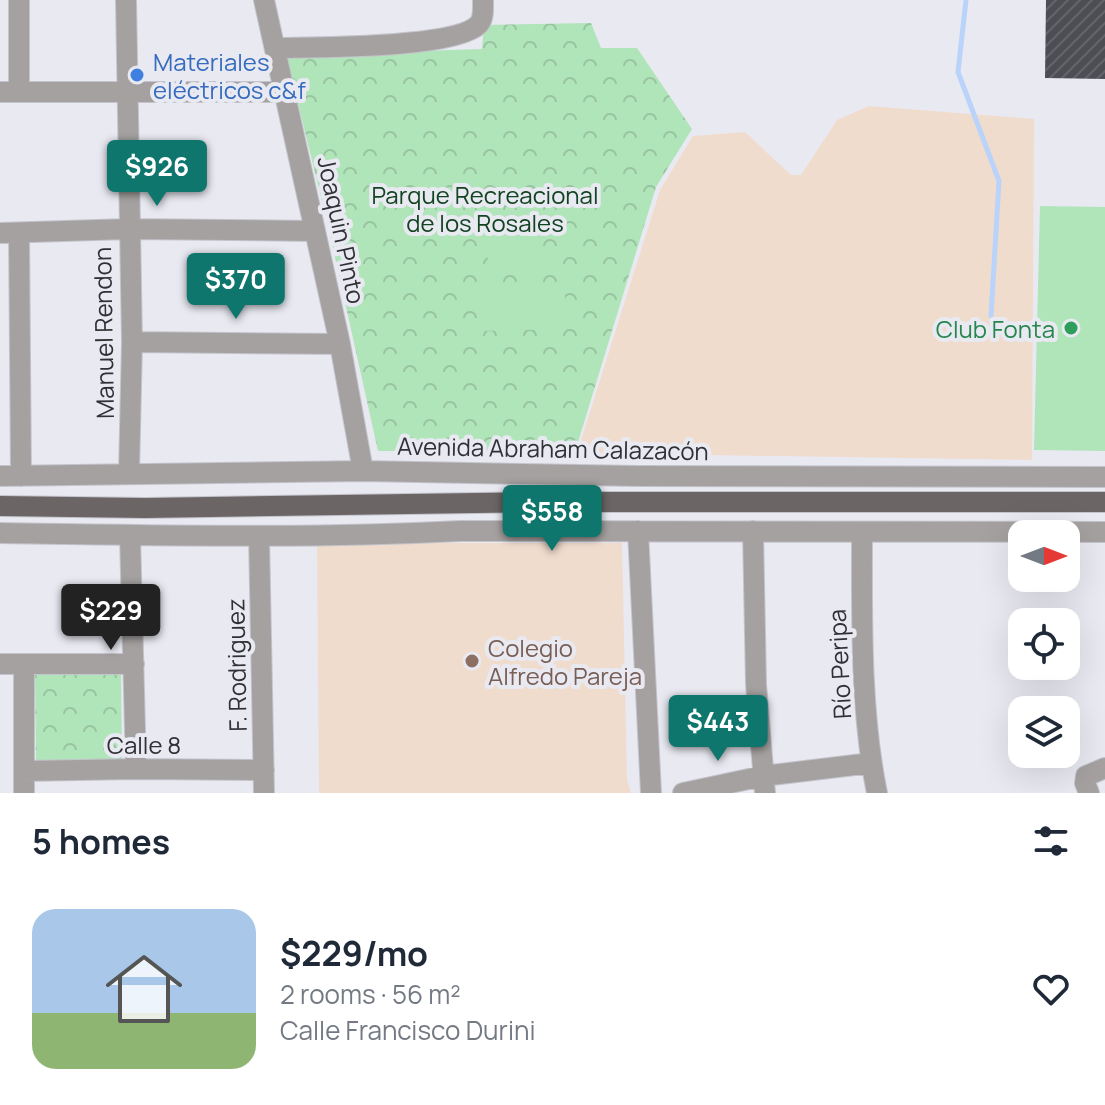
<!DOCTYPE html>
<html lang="en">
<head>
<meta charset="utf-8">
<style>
  :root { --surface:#fff; --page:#f2f2f3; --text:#1f2937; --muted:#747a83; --line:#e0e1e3; --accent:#0f766e }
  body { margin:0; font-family:Manrope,sans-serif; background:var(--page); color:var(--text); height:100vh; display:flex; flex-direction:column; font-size:30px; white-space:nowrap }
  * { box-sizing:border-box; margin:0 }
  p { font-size:26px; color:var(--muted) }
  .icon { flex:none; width:44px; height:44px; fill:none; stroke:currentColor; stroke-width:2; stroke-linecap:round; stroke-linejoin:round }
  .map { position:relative; height:793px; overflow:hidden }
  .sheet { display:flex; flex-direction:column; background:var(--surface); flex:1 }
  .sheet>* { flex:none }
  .needle { width:52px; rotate:90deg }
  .buttons { position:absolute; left:1008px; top:520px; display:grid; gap:16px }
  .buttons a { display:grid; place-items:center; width:72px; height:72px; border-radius:16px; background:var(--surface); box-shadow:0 8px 32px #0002; font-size:40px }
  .price { position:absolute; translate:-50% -68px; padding:0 18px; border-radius:8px; background:var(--accent); color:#fff; font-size:26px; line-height:52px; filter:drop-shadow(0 2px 4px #0008) }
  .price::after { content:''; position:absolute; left:50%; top:48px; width:24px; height:18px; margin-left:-12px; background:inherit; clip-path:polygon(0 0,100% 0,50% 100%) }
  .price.current { background:#222; color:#fff }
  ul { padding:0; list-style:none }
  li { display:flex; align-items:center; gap:24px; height:200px; padding:0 32px }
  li+li { border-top:2px solid var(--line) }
  li span { display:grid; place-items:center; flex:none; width:224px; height:160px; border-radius:24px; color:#555 }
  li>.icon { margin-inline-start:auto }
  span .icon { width:96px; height:96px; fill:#fffc; stroke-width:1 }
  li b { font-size:34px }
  h2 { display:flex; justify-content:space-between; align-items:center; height:96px; padding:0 32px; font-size:34px }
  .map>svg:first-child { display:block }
  .education { fill:#f0dccd }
  .park { fill:url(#park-crowns) }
  .pitch { fill:#b0e4b9 }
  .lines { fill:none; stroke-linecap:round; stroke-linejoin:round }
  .stream { stroke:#bad3fa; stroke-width:5 }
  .building { fill:url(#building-hatch) }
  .minor-casing { stroke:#c4c4cc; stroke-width:22 }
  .major-casing { stroke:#c4c4cc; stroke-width:22 }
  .minor { stroke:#a5a1a1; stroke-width:20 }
  .major { stroke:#6c6565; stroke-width:20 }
  .shop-dot { fill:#3f7fe0; stroke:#e9e9f2; stroke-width:3 }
  .leisure-dot { fill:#2e9e5b; stroke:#e9e9f2; stroke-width:3 }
  .education-dot { fill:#8d6e63; stroke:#e9e9f2; stroke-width:3 }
  .labels { text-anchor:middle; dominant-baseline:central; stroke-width:8; stroke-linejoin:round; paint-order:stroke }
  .shop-label { font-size:24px; fill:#366cbe; stroke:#e9e9f2; text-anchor:start }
  .park-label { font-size:24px; fill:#134421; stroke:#e9e9f2 }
  .street-label { font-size:24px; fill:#303134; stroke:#e9e9f2 }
  .leisure-label { font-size:24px; fill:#27864d; stroke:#e9e9f2; text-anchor:end }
  .education-label { font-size:24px; fill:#785e54; stroke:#e9e9f2; text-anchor:start }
</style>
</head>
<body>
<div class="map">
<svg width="1105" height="793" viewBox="0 0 1105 793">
  <defs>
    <pattern id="park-crowns" width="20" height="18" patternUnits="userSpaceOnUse" patternTransform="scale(2)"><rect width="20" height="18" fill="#b0e4b9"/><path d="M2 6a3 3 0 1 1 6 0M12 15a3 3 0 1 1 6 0" fill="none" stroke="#98c4a0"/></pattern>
    <pattern id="building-hatch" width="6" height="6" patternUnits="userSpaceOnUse" patternTransform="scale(2)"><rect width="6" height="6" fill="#4d4d54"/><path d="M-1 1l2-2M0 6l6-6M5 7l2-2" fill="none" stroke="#64646a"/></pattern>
  </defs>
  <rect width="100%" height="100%" fill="#e9e9f2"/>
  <path class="education" d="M869,106l165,13 -2,341 -455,-7 83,-263 33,-54 52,-4 46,43h10l36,-55z
    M317,543h305l5,236 4,14h-312z"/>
  <path class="park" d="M591,23l10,25h36l55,81 -36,58 -81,265 -197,-1 -51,-230 -41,-166 196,-6 2,-24z
    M35,672h86l1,89 -86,1z"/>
  <path class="pitch" d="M1040,206l65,1v244l-71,-1z
    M487,232h53l1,33 -53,1z
    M481,282l84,1v46l-83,2z"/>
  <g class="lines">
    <path class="stream" d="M966,0l-8,72 41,109 -8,135"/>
  </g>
  <path class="building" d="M1046,0h59v79l-60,-1z"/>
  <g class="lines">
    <g class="minor-casing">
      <path id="minor" d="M19,0v92
        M126,0l6,342 -3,131
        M264,0l76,344 23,127
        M275,48c38,-1 181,1 204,-24 5,-6 4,-16 4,-24
        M0,92h286
        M0,233l128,-4 187,2
        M19,233l2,243
        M132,342l208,2
        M0,476l363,-5 275,5 467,1
        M638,531l13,262
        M753,531l3,153 9,109
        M862,532c0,85 -2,178 15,261
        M0,533c153,2 307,6 460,-2l645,1
        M130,535l6,234
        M259,536l5,257
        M0,664h134
        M24,771l112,-2 128,1
        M24,793v-129
        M683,793l80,-17 108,-13
        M1089,793l-4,-10 1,-7 19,-8"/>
    </g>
    <g class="major-casing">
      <path id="major" d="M0,506l145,2 402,-6h558"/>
    </g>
    <use href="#minor" class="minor"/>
    <use href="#major" class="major"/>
  </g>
  <circle class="shop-dot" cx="137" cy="75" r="8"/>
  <circle class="leisure-dot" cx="1071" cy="328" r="8"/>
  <circle class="education-dot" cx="472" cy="661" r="8"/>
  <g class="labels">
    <g class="shop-label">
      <text x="153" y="61">Materiales<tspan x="153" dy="28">eléctricos c&amp;f</tspan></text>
    </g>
    <g class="park-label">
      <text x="485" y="194">Parque Recreacional<tspan x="485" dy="28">de los Rosales</tspan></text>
    </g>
    <g class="street-label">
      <text transform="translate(342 230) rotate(78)">Joaquin Pinto</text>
      <text transform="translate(103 333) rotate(-91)">Manuel Rendon</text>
      <text transform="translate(553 448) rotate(1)">Avenida Abraham Calazacón</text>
      <text transform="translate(839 664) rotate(-93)">Río Peripa</text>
      <text transform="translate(236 665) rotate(-91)">F. Rodriguez</text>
      <text x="144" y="744">Calle 8</text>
    </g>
    <g class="leisure-label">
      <text x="1055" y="328">Club Fonta</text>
    </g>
    <g class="education-label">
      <text x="488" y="647">Colegio<tspan x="488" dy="28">Alfredo Pareja</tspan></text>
    </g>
  </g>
</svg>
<div class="buttons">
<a><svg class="needle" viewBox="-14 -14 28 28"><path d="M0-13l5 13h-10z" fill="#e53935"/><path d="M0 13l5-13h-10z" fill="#747a83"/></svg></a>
<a><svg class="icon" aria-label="locate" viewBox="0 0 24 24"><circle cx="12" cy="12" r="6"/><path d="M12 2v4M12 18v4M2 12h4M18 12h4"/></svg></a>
<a><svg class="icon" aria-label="layers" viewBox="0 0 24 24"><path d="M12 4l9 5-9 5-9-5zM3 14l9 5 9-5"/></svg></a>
</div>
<b class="price" style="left:157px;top:208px">$926</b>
<b class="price" style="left:236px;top:321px">$370</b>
<b class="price" style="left:552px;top:553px">$558</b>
<b class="price current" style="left:111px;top:652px">$229</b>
<b class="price" style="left:718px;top:763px">$443</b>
</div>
<section class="sheet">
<h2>5 homes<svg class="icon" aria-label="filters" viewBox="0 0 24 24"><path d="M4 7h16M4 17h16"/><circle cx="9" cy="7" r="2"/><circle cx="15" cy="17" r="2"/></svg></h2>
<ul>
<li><span style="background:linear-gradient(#a9c7e8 65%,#8fb573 0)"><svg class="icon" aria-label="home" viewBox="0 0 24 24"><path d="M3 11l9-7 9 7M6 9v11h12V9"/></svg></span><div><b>$229/mo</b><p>2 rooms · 56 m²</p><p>Calle Francisco Durini</p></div><svg class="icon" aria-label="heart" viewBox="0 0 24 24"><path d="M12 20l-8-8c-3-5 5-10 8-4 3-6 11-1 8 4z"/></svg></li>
</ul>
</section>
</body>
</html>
